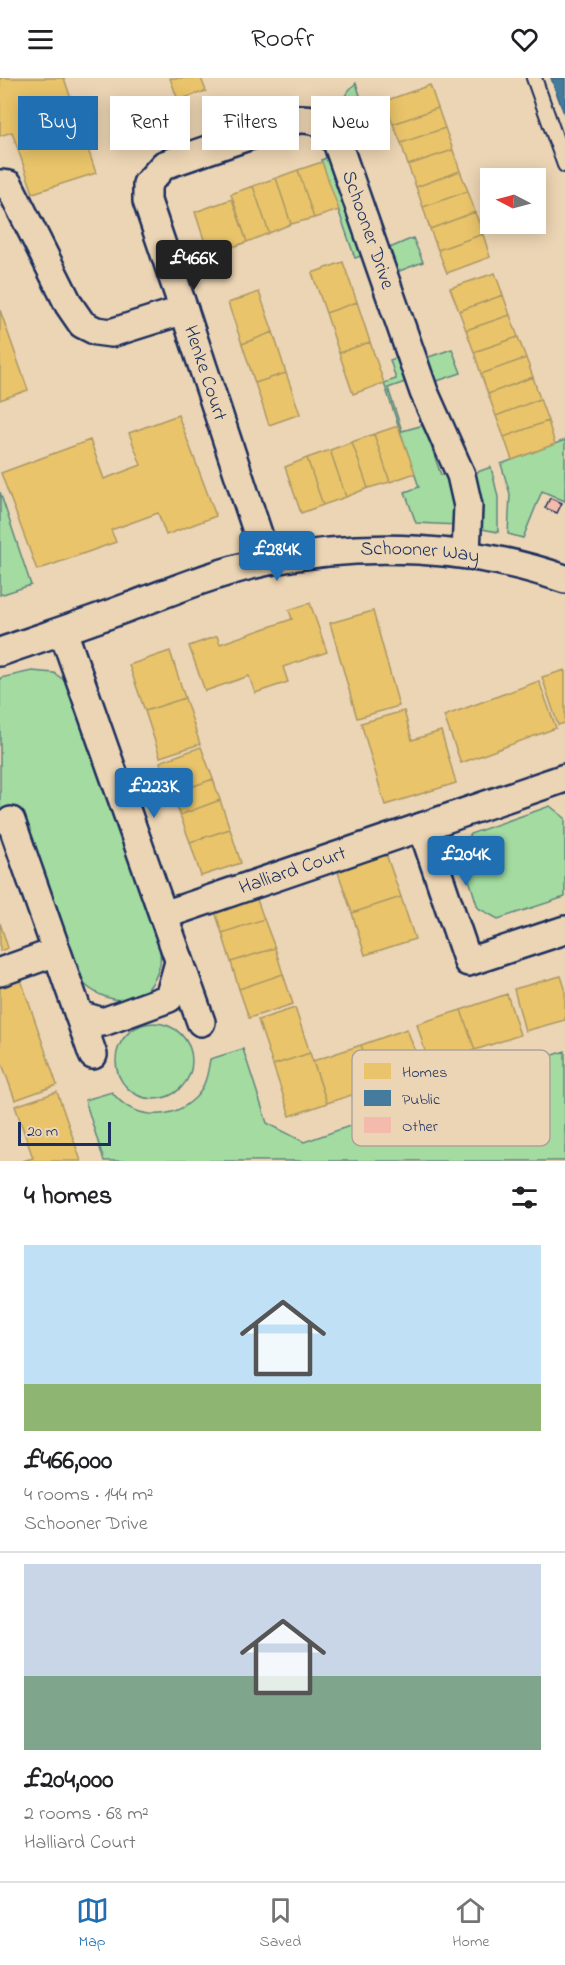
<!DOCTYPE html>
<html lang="en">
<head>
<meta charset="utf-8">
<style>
  :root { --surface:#fff; --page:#f6f6f6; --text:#202124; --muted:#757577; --line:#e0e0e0; --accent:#1f6fb2 }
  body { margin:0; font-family:"Indie Flower",sans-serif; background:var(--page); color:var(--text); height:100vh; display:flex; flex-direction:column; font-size:22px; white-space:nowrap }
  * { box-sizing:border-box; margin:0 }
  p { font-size:20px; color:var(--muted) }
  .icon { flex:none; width:33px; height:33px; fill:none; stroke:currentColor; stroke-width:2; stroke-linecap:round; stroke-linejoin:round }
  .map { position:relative; height:1083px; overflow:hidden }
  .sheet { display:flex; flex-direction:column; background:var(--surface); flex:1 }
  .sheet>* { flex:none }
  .top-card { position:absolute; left:18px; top:18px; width:530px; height:54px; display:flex; gap:12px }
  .needle { width:39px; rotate:276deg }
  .buttons { position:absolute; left:480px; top:90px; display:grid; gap:12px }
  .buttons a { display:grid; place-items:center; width:66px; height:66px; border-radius:0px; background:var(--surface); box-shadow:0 3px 15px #0003; font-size:30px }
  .scale { position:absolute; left:18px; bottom:15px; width:93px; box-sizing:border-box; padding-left:6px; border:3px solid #1b2f5e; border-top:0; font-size:16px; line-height:21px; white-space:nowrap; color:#1b2f5e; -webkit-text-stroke:4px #ecd5b4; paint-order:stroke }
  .price { position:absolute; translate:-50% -51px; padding:0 14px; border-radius:6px; background:var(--accent); color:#fff; font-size:20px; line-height:39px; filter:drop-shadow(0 2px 3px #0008) }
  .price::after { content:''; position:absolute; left:50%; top:36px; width:18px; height:14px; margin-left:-9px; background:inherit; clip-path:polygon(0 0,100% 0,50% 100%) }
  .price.on { background:#222; color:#fff }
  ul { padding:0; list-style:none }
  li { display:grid; align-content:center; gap:12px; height:318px; padding:0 24px }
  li+li { border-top:2px solid var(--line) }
  li span { display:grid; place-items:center; height:186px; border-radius:0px; color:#555 }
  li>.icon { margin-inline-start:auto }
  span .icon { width:108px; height:108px; fill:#fffc; stroke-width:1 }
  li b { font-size:26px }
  h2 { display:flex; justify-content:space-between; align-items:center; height:72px; padding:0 24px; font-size:26px }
  .chip { padding:0 21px; border-radius:0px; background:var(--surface); box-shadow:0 3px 15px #0003; font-size:21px; line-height:54px }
  .chip.on { background:var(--accent); color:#fff }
  header { display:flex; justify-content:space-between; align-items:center; height:78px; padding:0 24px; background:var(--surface); font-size:27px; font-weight:600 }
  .tab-bar { display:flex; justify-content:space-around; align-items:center; height:84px; border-top:2px solid var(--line); background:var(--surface); font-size:16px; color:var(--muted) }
  .tab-bar a { display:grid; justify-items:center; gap:3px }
  .tab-bar .on { color:var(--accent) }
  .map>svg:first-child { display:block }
  .green { fill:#a3dba0; stroke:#5f857f; stroke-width:1.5 }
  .homes { fill:#e9c46a; stroke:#ab9766; stroke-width:1.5 }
  .public { fill:#457b9d; stroke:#38648a; stroke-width:1.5 }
  .building { fill:#f4baab; stroke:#1b2f5e; stroke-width:1.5 }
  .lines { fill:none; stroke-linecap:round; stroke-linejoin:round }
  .service-casing { stroke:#1b2f5e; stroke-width:18 }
  .minor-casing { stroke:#1b2f5e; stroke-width:32 }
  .service { stroke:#ecd5b4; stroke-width:14 }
  .minor { stroke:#ecd5b4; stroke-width:27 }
  .labels { text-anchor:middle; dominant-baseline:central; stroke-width:6; stroke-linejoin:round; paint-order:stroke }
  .street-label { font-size:20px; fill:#1b2f5e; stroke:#ecd5b4 }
  .key { fill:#ecd5b4; stroke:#ada39a; stroke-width:1.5 }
  .key-label { font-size:16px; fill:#1b2f5e }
</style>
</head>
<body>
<header><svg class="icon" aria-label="menu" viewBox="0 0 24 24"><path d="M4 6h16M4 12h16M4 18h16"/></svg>Roofr<svg class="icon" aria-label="heart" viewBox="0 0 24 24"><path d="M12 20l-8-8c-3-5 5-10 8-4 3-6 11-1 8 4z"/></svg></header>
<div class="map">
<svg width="565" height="1083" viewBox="0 0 565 1083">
  <rect width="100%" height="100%" fill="#ecd5b4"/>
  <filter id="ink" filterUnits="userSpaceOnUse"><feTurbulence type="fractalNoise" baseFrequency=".0167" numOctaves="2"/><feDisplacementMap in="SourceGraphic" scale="12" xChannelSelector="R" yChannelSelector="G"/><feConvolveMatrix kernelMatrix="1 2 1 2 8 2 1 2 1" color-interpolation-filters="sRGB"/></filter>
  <g filter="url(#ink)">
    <path class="green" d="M356,5l18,56 -23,8c-10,-26 -20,-42 5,-64z
      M329,79l35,98 -9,3 -34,-98z
      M413,160l10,24 -29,11 -9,-23z
      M395,263l13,40 -20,7 14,43 22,-6 17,50 9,-3 8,53 -42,-2 -11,-31 14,-5 -35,-104 12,-4 -6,-19 6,-2 -5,-15z
      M452,271l9,24 -27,9 -8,-24z
      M565,362v61l-23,-10 -19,47 -15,-4 2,-40 -9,-30z
      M491,389l7,30v35l-21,-4 -5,-54z
      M0,414l31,93 -31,10z
      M32,593l22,2 11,8 94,259c1,8 2,17 1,24 -10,42 -47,45 -76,20l-66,-175 -18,6v-137z
      M550,728l15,12v79l-67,22 -20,-11 -17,-54 9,-20z
      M116 983a38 38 0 1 1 76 0a38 38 0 1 1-76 0Z
      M243,971l24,74 37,19 261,-91v110h-461l-19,-61 27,-8c20,27 58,30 83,6 10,-9 13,-26 15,-39z"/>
    <path class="homes" d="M0,0h64l32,95 -63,20 -21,-61 -12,4z
      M170,0h31l5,13 -28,9z
      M430,7l8,23 -45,16 -8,-23z
      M438,30l7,20 -44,15 -8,-19z
      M445,50l8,22 -45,15 -7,-22z
      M453,72l7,21 -44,16 -8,-22z
      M322,84l17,48 -25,8 -16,-48z
      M298,92l16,48 -23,6 -15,-46z
      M460,93l8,20 -45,16 -7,-20z
      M276,100l15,46 -22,9 -16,-47z
      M253,108l16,47 -22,9 -16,-48z
      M468,113l7,21 -45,17 -7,-22z
      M232,121l15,43 -38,13 -14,-43z
      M475,134l8,22 -45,16 -8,-21z
      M483,156l7,23 -43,16 -9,-23z
      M343,184l14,40 -31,11 -14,-40z
      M495,195l8,22 -44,16 -9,-23z
      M259,214l14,40 -31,12 -14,-41z
      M503,217l7,20 -44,15 -7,-19z
      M357,224l13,40 -31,11 -13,-40z
      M0,232l28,80 -28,10z
      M510,237l8,22 -44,15 -8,-22z
      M273,254l13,41 -31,10 -13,-39z
      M518,259l8,21 -45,16 -7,-22z
      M370,264l14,41 -31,11 -14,-41z
      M526,280l7,19 -45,17 -7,-20z
      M286,295l14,41 -31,11 -14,-42z
      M533,299l7,22 -44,17 -8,-22z
      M540,321l8,22 -44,16 -8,-21z
      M178,337l38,101 -50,19 -8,-22 -47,17 5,12 -79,28 -36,-97 89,-33 14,39 37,-14 -12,-32z
      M548,343l7,23 -43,16 -8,-23z
      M398,348l17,47 -25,9 -16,-48z
      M374,356l16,48 -22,6 -16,-46z
      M352,364l16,46 -22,9 -16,-47z
      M330,372l16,47 -23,8 -16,-47z
      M307,380l16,47 -22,8 -16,-46z
      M310,525l17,49 -44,15 5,15 -33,11 -6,-17 -44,15 -16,-45 28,-10 3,8 72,-25 -3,-9z
      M373,533l26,95 -42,12 -27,-95z
      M170,573l15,47 -40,13 -16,-46z
      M565,592v53l-7,2 -16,-48z
      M539,603l17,47 -95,35 -17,-47z
      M185,620l15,46 -40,13 -15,-46z
      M404,633l8,29 29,-9 15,52 -71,22 -24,-82z
      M201,669l12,32 -41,15 -12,-32z
      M213,701l7,21 -40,15 -8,-21z
      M220,722l10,29 -40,13 -10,-27z
      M230,751l11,34 -40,13 -11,-34z
      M386,776l15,43 -49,16 -14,-41z
      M254,813l10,28 -42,14 -9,-28z
      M401,819l14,42 -50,16 -13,-42z
      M264,841l11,29 -44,14 -9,-29z
      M0,845l8,25 -8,3z
      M275,870l8,26 -44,15 -8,-27z
      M19,896l38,111 -42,15 -15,-42v-78z
      M283,896l10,30 -44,14 -10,-29z
      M561,898l4,12v32l-40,11 -11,-42z
      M507,916l13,41 -45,15 -14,-40z
      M295,930l15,45 -37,12 -15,-45z
      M461,932l14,40 -46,15 -12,-41z
      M407,951l15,42 -46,16 -15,-42z
      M361,967l15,42 -49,16 -14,-42z
      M310,975l17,50 -37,13 -17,-51z
      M57,1014l24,69h-59l11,-3 -18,-52z"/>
    <path class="public" d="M551,0h14v38z"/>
    <path class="building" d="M550,420l12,5 -5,10 -12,-5z"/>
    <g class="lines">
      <g class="service-casing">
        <path id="service" d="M534,0l31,87"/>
      </g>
      <g class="minor-casing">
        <g id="minor">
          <path id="s1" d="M0,106l9,1 60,120 13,19 14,7 15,2 73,-23 83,251"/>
          <path id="s2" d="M184,232l-37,-109v-17l17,-19 134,-46c23,-1 30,7 40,26l86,247 37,83 7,31 -2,47"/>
          <path d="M63,553l138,391"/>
          <path id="s3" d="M0,574c43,-15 86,-29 129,-45 45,-17 92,-36 139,-46 99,-20 202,-15 297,18"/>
          <path d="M11,743l82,234"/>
          <path d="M422,749l46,135 97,-32"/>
          <path id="s4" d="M164,837l401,-137"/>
          <path d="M0,894l56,-20"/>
          <path d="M79,937l24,7 66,-24 10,-36"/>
        </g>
      </g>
      <use href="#service" class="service"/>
      <use href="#minor" class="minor"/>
    </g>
  </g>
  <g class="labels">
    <g class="street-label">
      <text stroke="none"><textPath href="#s2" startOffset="441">Schooner Drive</textPath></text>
      <text stroke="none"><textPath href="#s1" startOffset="340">Henke Court</textPath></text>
      <text stroke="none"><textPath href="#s3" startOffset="436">Schooner Way</textPath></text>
      <text stroke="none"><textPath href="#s4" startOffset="136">Halliard Court</textPath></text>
    </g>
  </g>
  <rect x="352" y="972" width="198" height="96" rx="9" class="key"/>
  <rect x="364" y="985" width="27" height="16" fill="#e9c46a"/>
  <rect x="364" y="1012" width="27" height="16" fill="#457b9d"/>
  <rect x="364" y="1039" width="27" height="16" fill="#f4baab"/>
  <g class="key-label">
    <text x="402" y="999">Homes</text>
    <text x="402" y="1026">Public</text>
    <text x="402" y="1053">Other</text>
  </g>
</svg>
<div class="buttons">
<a><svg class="needle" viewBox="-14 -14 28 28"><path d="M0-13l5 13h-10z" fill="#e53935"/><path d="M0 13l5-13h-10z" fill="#757577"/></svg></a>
</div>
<div class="scale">20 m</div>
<b class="price on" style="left:194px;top:213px">£466K</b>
<b class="price" style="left:277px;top:504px">£284K</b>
<b class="price" style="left:154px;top:741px">£223K</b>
<b class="price" style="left:466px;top:809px">£204K</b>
<div class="top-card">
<a class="chip on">Buy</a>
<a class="chip">Rent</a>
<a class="chip">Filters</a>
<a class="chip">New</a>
</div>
</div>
<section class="sheet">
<h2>4 homes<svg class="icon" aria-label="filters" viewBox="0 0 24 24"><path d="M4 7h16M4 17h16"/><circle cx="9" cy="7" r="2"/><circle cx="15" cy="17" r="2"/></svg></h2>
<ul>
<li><span style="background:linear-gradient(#bfe0f5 75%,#8fb573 0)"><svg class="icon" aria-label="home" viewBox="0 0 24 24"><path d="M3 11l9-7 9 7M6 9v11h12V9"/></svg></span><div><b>£466,000</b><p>4 rooms · 144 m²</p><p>Schooner Drive</p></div></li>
<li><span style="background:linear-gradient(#c9d6e8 60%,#7fa58c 0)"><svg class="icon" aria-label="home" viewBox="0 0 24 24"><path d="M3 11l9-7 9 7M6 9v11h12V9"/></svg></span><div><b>£204,000</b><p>2 rooms · 68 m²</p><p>Halliard Court</p></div></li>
</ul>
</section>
<nav class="tab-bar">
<a class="on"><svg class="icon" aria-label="map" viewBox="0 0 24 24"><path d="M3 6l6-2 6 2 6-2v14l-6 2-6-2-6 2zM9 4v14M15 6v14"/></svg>Map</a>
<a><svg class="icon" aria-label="saved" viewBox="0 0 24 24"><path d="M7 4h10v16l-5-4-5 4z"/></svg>Saved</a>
<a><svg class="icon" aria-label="home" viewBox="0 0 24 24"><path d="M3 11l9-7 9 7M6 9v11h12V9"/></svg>Home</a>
</nav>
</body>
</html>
